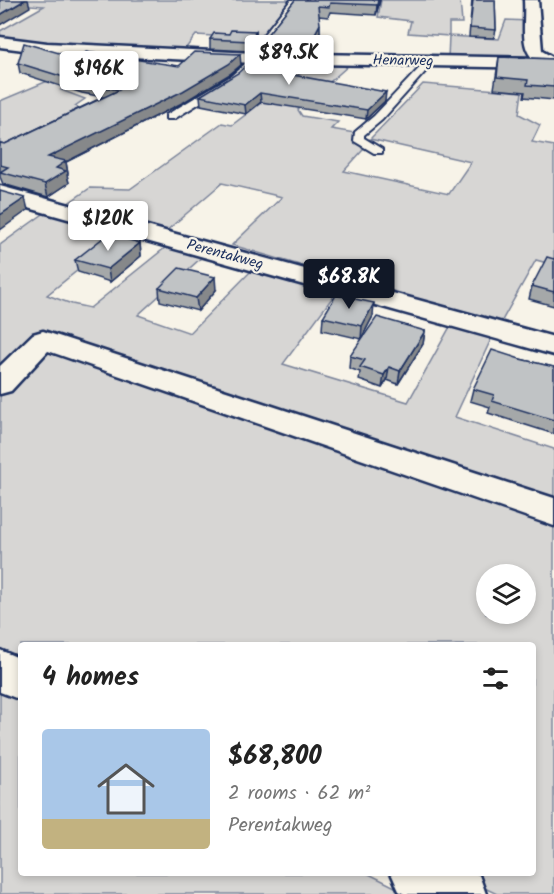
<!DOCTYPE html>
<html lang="en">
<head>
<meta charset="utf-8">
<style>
  :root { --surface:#fff; --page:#f6f6f6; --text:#222; --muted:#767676; --line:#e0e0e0; --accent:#111827 }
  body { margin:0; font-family:Kalam,sans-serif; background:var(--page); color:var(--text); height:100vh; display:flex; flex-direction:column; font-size:22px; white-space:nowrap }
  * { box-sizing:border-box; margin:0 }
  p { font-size:20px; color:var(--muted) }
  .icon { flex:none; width:33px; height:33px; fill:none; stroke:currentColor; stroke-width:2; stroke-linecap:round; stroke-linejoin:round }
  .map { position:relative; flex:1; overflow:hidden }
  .drawer { position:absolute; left:18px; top:642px; width:518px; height:234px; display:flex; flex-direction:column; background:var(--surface); border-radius:6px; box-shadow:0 3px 9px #0003 }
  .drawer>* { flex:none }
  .buttons { position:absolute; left:476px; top:564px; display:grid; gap:12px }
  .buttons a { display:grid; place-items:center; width:60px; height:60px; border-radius:50%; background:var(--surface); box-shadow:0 3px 9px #0003; font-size:30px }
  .price { position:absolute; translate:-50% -51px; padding:0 14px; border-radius:6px; background:#fff; color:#222; font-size:20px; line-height:39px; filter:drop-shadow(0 2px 3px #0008) }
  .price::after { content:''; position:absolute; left:50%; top:36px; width:18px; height:14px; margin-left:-9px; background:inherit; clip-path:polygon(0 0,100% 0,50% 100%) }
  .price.on { background:var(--accent); color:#fff }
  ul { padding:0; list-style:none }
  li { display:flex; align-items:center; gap:18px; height:150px; padding:0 24px }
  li+li { border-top:2px solid var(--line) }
  li span { display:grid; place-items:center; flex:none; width:168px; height:120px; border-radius:6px; color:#555 }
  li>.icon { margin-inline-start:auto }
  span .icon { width:72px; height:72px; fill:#fffc; stroke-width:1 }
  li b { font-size:26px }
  h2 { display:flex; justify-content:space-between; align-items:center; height:72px; padding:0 24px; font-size:26px }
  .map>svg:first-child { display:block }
  .green { fill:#d7d6d4; stroke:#798299; stroke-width:1.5; fill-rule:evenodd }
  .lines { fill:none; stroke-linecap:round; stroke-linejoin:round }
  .lane-casing { stroke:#1b2f5e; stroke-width:4 }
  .street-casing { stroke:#1b2f5e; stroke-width:5 }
  .secondary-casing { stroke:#1b2f5e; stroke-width:5 }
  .lane { fill:#f7f3e8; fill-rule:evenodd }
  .street { fill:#f7f3e8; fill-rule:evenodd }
  .secondary { fill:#f7f3e8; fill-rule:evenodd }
  .wall { fill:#a5a8a9; stroke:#1b2f5e; stroke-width:1.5 }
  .shaded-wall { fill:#86888a; stroke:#1b2f5e; stroke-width:1.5 }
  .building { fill:#c0c3c5; stroke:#1b2f5e; stroke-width:1.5 }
  .labels { text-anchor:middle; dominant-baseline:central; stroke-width:4.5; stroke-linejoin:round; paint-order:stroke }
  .far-street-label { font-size:15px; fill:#1b2f5e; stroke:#f7f3e8 }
</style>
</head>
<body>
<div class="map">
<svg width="554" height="894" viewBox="0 0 554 894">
  <rect width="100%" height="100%" fill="#f7f3e8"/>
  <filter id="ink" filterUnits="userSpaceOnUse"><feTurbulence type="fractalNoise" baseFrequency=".0167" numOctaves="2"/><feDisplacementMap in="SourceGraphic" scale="12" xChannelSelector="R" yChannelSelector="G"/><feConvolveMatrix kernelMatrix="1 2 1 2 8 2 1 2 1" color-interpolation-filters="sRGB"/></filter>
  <g filter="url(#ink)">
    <path class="green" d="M22,0h268l-24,39 -70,-4 -14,18 -182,-13v-9l44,-25 -28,-2z
      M381,0h79l2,23h-13v13l50,3 7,-19 23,1 2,38h-83l1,-23 -41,-3 3,-12 -33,-4z
      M311,65l37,1 -50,44 4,6 36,6 -7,7 30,5 -4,5 6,11 -19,21 105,23 22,-32 -101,-23 53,-55 99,8 -3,22 21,11 -8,17 22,4v119l-18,-5 -36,64 -268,-79 50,-48 -60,-14 -57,49 -98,-28 23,-16 40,1 92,-66 10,2z
      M57,77l22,5 -18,8 24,9 -10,7 10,5 -85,37v-47z
      M46,212l78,21 -77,62 25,9 18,4 76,-61 36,10 -64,58 52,18 62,-63 83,24 -52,70 125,38 43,-77 41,12 -37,80 99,32v54l-510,-170 -44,43v-131z
      M45,348l509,172v374h-57l-44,-21h79v-228h-511v20l-21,-10v-262zM486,574h39v40h-39z
      M0,687l21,10v176h346l42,21h-409z"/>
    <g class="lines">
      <g class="lane-casing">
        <path id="lane" d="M291,0h8l-39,50 -8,17 -15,13 -63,39h-8v-4l65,-39 14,-12 8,-16z
          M427,60l7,2 -52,58 -18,15v3l18,11v4h-8l-20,-12 1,-9 19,-16z"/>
      </g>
      <g class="street-casing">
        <path id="street" d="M0,37l47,6 207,10 289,5 8,5 -8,5 -289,-5 -207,-10 -47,-6z
          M0,186l554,151v18l-554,-155z
          M43,331l511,167v28l-506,-175 -37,40 -11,3v-28l33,-32z
          M0,650l21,9v41l-21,-8z
          M391,873h83l5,2 7,19h-82l-5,-3z"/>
      </g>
      <g class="secondary-casing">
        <path id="secondary" d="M524,0h14l4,51 12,7v11c-39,-10 -28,-36 -30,-69z"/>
      </g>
      <use href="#lane" class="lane"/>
      <use href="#street" class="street"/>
      <use href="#secondary" class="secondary"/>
    </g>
    <path class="wall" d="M295,0h85l-4,15 -46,-3 -2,5 -9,-1 1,18 -9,18 -49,-1v-10z
      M472,0h23l1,30 -2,8 -25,-1z
      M256,31v10l-7,10 -39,-2v-10l19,-5z
      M499,57l55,2v41l-30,-3 1,-5 -31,-3z
      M80,59l99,7 62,-1 -11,9 -46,28 -118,60 2,12 -1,1 2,8 -21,14 -45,-13 -3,-7v-34l5,1 98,-47 -21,-4 -62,-20 -2,-10z
      M304,66l-13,9 94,26 -19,18 -105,-17 -15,12 -45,-9 -1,-9z
      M140,243l1,13 -31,26 -32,-10 -3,-12z
      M554,259v47l-25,-7 3,-13z
      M159,288l57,2 -18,21 -38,-10z
      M373,316l-12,23 -39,-9 1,-13z
      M425,331l-2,13 -25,40 -11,-4 -5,8 -23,-8 1,-8 -11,-4 1,-12z
      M520,359l34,8v67l-66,-21 2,-6 -20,-6 3,-12z"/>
    <path class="shaded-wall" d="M25,0h3l2,7 -30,18v-10z
      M378,0h2l-4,15 1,-10z
      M320,24v10l-9,18v-11z
      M256,31v10l-7,10v-10z
      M240,54l1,11 -11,9 -46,28 -118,60 2,12 -1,1 2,8 -21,14 -3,-13 3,-27z
      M304,57v9l-22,16v-9z
      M386,92l-1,9 -19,18 1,-9z
      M260,93l1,9 -15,12 -1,-9z
      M25,198l3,12 -28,20v-15z
      M140,243l1,13 -31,26 -2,-13z
      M215,277l1,13 -18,21 -2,-13z
      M374,303l-1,13 -12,23 1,-13z
      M425,331l-2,13 -25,40 2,-13z
      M389,367l-2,13 -5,8 2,-13z"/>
    <path class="building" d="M0,0h25l-25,15z
      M295,0h83l-1,5 -47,-2 -1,4 -11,-1 2,18 -9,17h-49z
      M473,0h22l1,30 -26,-2z
      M231,30l25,1 -7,10 -39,-2 4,-6 15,1z
      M24,43l56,16 6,-7 93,14 15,-14 46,2 -11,10 -46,27 -135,66 18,4 -10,7 10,3 -21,13 -45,-12 8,-5 -8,-2v-22l5,1 114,-54 -39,-8 -62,-19z
      M255,57h49l-22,16 104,19 -19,18 -107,-17 -15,12 -45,-9 38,-23z
      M499,57l55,2v28l-27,-2 1,-5 -31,-3z
      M0,191l25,7 -25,17z
      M108,234l32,9 -32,26 -33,-9z
      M547,257l7,2v33l-22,-6z
      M179,268l36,9 -19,21 -37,-10z
      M336,295l38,8 -12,23 -39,-9z
      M377,317l48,14 -25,40 -11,-4 -5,8 -24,-8 5,-7 -15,-4z
      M492,350l28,9 34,8v53l-62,-19 2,-6 -21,-6z"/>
  </g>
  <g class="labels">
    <g class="far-street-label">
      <text transform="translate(403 61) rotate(1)">Henarweg</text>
      <text transform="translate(225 255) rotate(15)">Perentakweg</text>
    </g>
  </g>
</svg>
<div class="buttons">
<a><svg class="icon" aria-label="layers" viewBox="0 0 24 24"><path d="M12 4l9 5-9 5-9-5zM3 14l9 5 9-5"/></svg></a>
</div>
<b class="price" style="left:289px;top:86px">$89.5K</b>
<b class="price" style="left:99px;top:102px">$196K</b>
<b class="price" style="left:108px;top:252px">$120K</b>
<b class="price on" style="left:349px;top:310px">$68.8K</b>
<section class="drawer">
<h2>4 homes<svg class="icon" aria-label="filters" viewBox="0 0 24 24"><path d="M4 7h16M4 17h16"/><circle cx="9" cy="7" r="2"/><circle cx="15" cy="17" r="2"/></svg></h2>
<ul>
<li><span style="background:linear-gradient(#a9c7e8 75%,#c2b280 0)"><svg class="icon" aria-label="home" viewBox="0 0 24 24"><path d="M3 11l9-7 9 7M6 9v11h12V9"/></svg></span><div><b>$68,800</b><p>2 rooms · 62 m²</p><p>Perentakweg</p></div></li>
</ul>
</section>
</div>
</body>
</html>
